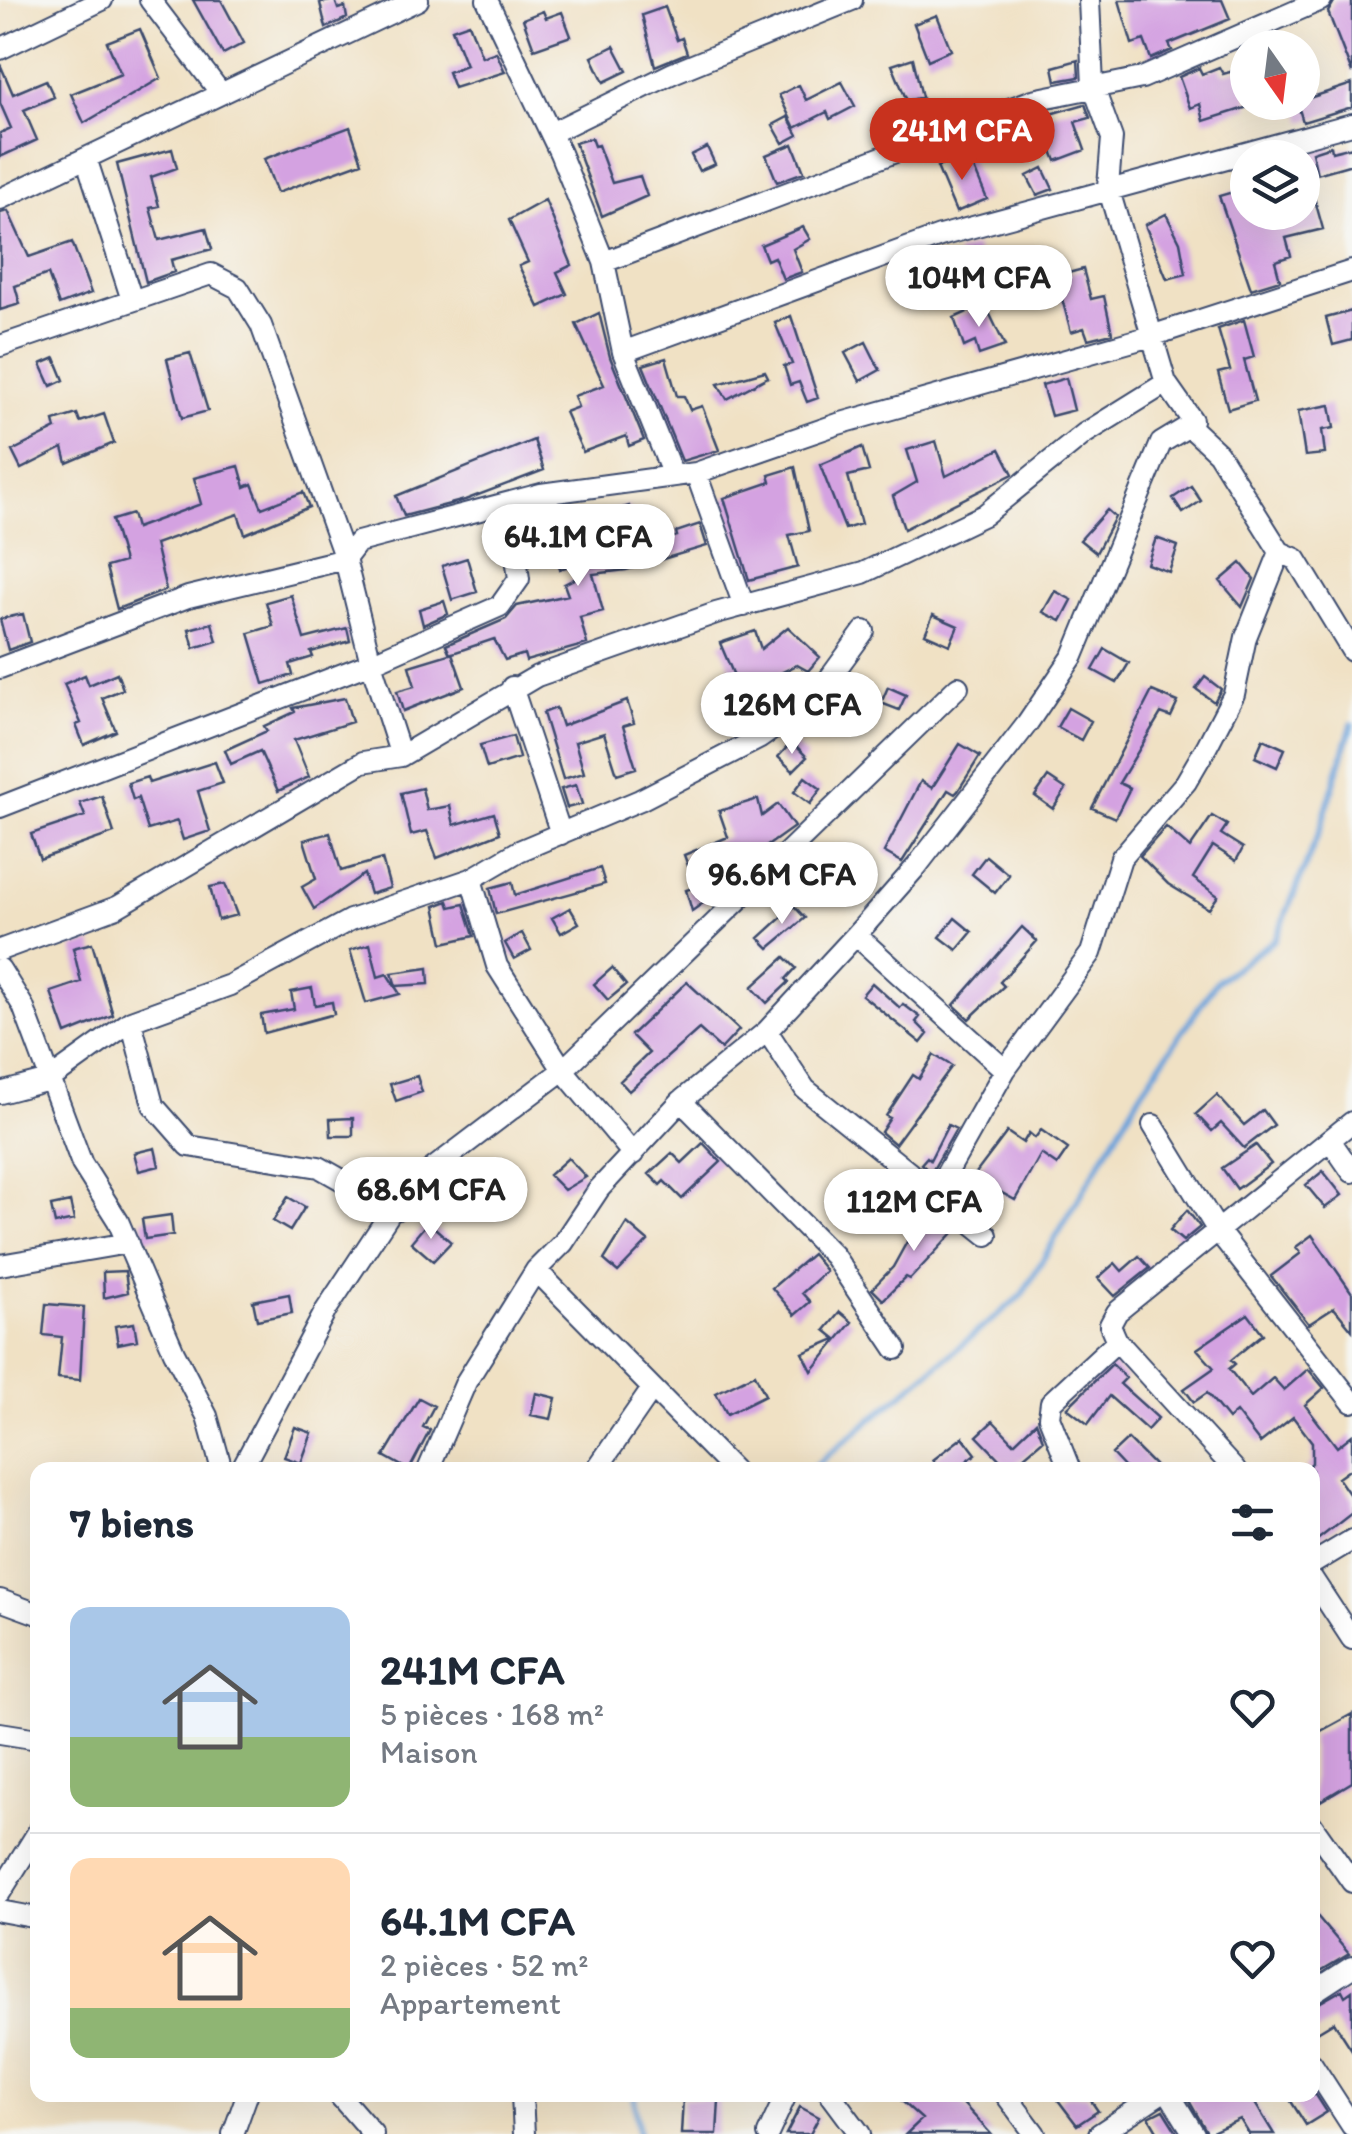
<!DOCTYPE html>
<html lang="fr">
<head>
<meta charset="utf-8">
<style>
  :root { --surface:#fff; --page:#f6f6f7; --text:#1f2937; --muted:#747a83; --line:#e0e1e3; --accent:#c8321e }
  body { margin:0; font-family:Itim,sans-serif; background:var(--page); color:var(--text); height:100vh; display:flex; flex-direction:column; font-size:38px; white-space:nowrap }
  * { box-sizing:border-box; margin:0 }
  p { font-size:32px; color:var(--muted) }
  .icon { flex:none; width:55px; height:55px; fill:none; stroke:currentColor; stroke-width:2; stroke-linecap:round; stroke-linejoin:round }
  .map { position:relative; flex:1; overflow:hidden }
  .side { position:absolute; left:30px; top:1462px; width:1290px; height:640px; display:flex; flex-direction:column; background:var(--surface); border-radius:20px; box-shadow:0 10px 40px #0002 }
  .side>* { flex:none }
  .needle { width:65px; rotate:166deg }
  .fabs { position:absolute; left:1230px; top:30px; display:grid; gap:20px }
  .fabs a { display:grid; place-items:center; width:90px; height:90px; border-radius:50%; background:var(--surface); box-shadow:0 10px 40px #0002; font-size:50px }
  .price { position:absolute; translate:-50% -85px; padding:0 22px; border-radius:35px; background:#fff; color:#222; font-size:32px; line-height:65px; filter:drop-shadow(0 2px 5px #0008) }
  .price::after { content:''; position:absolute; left:50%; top:60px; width:30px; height:22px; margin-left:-15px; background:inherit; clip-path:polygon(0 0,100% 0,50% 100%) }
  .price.on { background:var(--accent); color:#fff }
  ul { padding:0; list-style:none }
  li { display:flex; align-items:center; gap:30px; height:250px; padding:0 40px }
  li+li { border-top:2px solid var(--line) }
  li span { display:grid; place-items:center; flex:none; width:280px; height:200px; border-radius:20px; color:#555 }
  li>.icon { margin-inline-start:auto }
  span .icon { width:120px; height:120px; fill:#fffc; stroke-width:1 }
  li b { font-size:42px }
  h2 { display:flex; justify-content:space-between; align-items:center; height:120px; padding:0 40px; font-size:42px }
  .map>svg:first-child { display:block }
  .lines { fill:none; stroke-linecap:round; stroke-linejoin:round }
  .stream { stroke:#6da3da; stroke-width:6 }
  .building { fill:#d4a2e1 }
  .minor-casing { stroke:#3b4a6d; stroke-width:24 }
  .minor { stroke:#fff; stroke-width:20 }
</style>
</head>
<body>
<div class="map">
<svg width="1352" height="2134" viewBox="0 0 1352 2134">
  <rect width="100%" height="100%" fill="#f6f6f2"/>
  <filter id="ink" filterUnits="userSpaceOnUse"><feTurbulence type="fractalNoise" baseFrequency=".01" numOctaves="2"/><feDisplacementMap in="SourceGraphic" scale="20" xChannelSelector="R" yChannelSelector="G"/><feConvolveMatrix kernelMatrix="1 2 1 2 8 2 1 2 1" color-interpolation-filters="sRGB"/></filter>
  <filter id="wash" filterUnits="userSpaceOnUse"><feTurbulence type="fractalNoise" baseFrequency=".0048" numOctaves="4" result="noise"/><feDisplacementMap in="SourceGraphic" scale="40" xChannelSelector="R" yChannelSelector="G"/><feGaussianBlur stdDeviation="2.25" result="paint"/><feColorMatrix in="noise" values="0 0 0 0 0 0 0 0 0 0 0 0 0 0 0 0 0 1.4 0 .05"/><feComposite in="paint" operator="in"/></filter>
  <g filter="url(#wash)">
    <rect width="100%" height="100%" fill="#f0e1c4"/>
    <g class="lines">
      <path class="stream" d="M810,1470l212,-175 118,-201 77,-113 59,-42 45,-112 31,-103
        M634,2095l5,39"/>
    </g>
    <g id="blocks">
      <path class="building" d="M193,0h28l23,43 -21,11z
        M335,0l3,9 7,-2 2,11 -21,10 -6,-25z
        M1119,0h103l8,19 -61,25 3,6 -21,9 -7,-19 -12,4z
        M1335,0h17v73l-24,-61z
        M665,7l12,33 5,-2 5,15 -32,13 -13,-51z
        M543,11l3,7 16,-6 9,24 -37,13 -11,-30z
        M937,15l14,35 -23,10 -14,-36z
        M469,23l13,34 14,-5 9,20 -51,16 -6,-16 18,-7 -14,-36z
        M140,29l21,49 -77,45 -13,-29 50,-20 -14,-32z
        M614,46l13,25 -23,11 -12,-25z
        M913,58l9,39 -15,4 -15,-36z
        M1078,60l1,17 -23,4 -3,-14z
        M0,64l13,30 33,-14 8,17 -30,13 13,30 -37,17v-24l11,-5 -11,-25z
        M1219,67l4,7 25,-7v40l-44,14 -4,-17 -10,4 -11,-31 20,-9 3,6z
        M842,82l13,24 -25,13 -3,-7 -32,16 -16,-33 20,-10 7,15z
        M1352,84v23l-49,15 -6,-20z
        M1085,104l5,14 -15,4 10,28 -29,11 -10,-26 -6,2 -4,-19z
        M788,117l10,18 -15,8 -10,-18z
        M350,127l12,35 -85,31 -13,-34z
        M591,138l3,8 4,-1 14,38 28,-7 7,20 -45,20 -27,-73z
        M793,144l11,28 -27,10 -11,-27z
        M1331,146l1,6 20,-5v17l-35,10 -5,-22z
        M707,147l8,17 -16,7 -8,-16z
        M172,149l5,19 -26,9 8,29 -9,2 9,32 47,-12 6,21 -41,11 3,12 -28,10 -29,-118z
        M968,154l19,45 -31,13 -19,-45z
        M1043,168l10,21 -16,6 -10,-19z
        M1310,183l13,46 -37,9 5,18 -16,5 5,19 -29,9 -32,-93 24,-7 5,23h54v-28z
        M545,200l27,65 -15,7 10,22 -28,13 -20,-41 9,-4 -19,-42z
        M8,211l21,46 43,-15 19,51 -32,12 -11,-31 -33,12 5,18 -20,6v-97z
        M1166,214l14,28 6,32 -19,5 -22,-54z
        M803,227l7,12 -17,10 9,23 -19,7 -9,-22 -7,3 -6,-15z
        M975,247l8,24 -19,6 -8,-24z
        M1083,269l8,30 13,-3 8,37 -24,6 -4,-11 -13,4 -13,-48 5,-1 -2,-8z
        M985,304l20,42 -26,9 -4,-13 -11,5 -10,-29z
        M1352,311v29l-19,5 -7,-27z
        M599,313l11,44 34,83 -15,6 -3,-10 -43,16 -18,-40 13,-5 -4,-11 30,-11 -28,-61z
        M791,316l27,82 -11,4 -8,-20 -9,3 -6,-19 8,-2 -17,-41z
        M1244,320l10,37 -10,3 11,41 -27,8 -10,-36 12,-3 -12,-41z
        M866,342l14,28 -20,11 -15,-28z
        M190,353l18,58 -26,7 -15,-59z
        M55,358l9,22 -13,6 -10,-22z
        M666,358l11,38h7l6,14 12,-4 17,44 -37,11 -39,-96z
        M765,371l3,6 -41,22 -9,-15z
        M1066,378l8,32 -23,6 -9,-31z
        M1330,405l4,23 -12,2 3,24 -20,2 -7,-45z
        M77,414l3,8 24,-8 10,29 -47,20 -4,-15 -42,21 -9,-18 44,-22 -2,-8z
        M534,440l10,30 -79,30 -61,16 -8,-20z
        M936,441l10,35 54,-27 13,25 -109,55 -11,-33 24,-14 -10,-32z
        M862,447l7,24 -21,5 13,48 -16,5 -25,-64z
        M239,466l6,21 7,-3 10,24 41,-16 6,15 -64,27 -7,-20 -83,30 11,46 -49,19 -11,-42 18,-5 -12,-42 20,-6 4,14 65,-24 -7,-26z
        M795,467l14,64 -20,4 9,32 -49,13 -25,-82 47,-16 -2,-7z
        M1191,486l10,15 -18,12 -10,-15z
        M629,506l10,40 38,-10 -1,-4 24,-8 7,22 -81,24 -33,4 10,37 -23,6 7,27 -61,17 -2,-7 -19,6 -11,-21 -44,15 -4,-9 60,-26 11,-13 51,-11 -4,-11 16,-8 -5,-12 -15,5 -6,-23 53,-17 -4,-15z
        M1107,510l8,7 -19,36 -16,-13z
        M1156,538l22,8 -9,26 -22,-8z
        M467,558l10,34 -25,8 -10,-34z
        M1241,563l13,16 -12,28 -22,-26z
        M1055,591l17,9 -11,21 -18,-9z
        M291,595l13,44 43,-11 3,13 -39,11 2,5 -23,7 3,11 -29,9 -15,-51 24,-7 -7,-24z
        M444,601l4,13 -25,11 -4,-16z
        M23,614l7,28 -22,8 -8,-31z
        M933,615l25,11 -8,19 -25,-11z
        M212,623l5,18 -23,7 -5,-19z
        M788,627l32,30 -12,14 -11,-6 -39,19 13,30 -16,11 -35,-82 35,-12 6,18z
        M1105,649l24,14 -12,20 -24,-13z
        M452,653l12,34 -61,24 -6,-20 18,-5 -6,-20z
        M117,673l6,16 -21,9 14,33 -32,14 -8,-20 5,-2 -17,-39 21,-9 4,10z
        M1205,677l16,12 -7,13 -18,-13z
        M888,687l18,8 -7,15 -18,-7z
        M1152,691l26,11 -7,15 -10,-4 -42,70 11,5 -15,30 -23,-10z
        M836,696l16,20 -20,15 -13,-17z
        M345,698l7,24 -58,18 15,37 -31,14 -18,-40 -29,13 -6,-14 42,-19 -3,-5 31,-14 -2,-4z
        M627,701l7,22 -11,3 13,42 -19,6 -13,-41 -29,9 9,31 -21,6 -20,-66 13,-5 6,18z
        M1068,708l23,13 -10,19 -24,-13z
        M513,736l6,22 -32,10 -7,-23z
        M1263,739l22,10 -8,18 -22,-10z
        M792,742l15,15 -14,14 -15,-14z
        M960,744l20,12 -22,35 -3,3 -7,-4 -46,72 -18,-10 37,-71 11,7z
        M215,762l8,21 -25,8 12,40 -27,9 -6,-19 -29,9 -10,-32 -5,2 -5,-17 19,-6 2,6z
        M805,777l16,12 -11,15 -16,-12z
        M1048,777l18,12 -13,20 -18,-13z
        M576,785l6,19 -15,4 -6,-19z
        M422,788l5,22 23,-4 4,19 40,-12 6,20 -63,25 -10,-27 -16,4 -10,-42z
        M102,796l12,37 -74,26 -9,-25 54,-18 -5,-13z
        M758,799l4,17 16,-12 16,23 -38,27 4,6 -11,10 -57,41 -6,-21 10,-3 -12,-32 44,-18 -9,-26z
        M1212,816l15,9 -6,9 22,14 -7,13 -23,-15 -20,32 25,18 -9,13 -41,-25 -28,-28 26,-29 24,21z
        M330,833l11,38 41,-12 8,29 -20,6 -6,-20 -50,35 -12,-22 14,-8 -12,-39z
        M986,856l23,19 -14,18 -23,-19z
        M600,868l5,16 -109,30 -6,-26 22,-6 3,13z
        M225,884l12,31 -19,5 -8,-33z
        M448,901l2,6 14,-3 10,32 -31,7 -8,-37z
        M794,906l11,12 -36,30 -10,-10z
        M570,908l9,15 -18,10 -9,-15z
        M955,918l17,14 -15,18 -17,-13z
        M1022,927l15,14 -37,41 4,4 -35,33 -15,-14z
        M522,933l9,17 -17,9 -9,-16z
        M92,943l21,72 -47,19 -15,-42 30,-10 -8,-34z
        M370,944l8,33 9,-3 13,20 -34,9 -16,-53z
        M785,957l11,11 -10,11 3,3 -22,21 -15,-16z
        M428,968l1,16 -33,2 -4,-13z
        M612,968l14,17 -18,15 -14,-16z
        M687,982l52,48 -18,19 -22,-20 -70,62 -9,-10 29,-28 -18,-18z
        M872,983l28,25 3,-4 17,13 -4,5 12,12 -7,9 -59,-48z
        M312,988l3,17 17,-3 2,12 -70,19 -3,-18 33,-6 -3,-17z
        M934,1055l18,11 -57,78 -14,-12 9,-14 -4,-2 27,-41 6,4z
        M417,1076l5,16 -26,9 -6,-17z
        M1217,1095l27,30 19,-15 11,15 -30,23 -23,-25 -9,8 -16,-17z
        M353,1118v18h-22l-1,-17z
        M948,1125l8,4 -25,44 -10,-9 6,-7 3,3z
        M1041,1130l27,19 -11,16 -16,-11 -26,46 -42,-23 34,-45 16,11 6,-10 6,5z
        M703,1143l18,19 -39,37 -18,-18 -4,4 -11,-11 23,-21 10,10z
        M1256,1145l15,19 -34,25 -15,-21z
        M155,1148l4,18 -20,5 -5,-18z
        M568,1158l18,19 -22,13 -15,-15z
        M1323,1171l19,24 -17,13 -19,-23z
        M288,1197l17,10 -15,24 -17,-10z
        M70,1202l4,18 -19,4 -4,-18z
        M1187,1210l13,17 -17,14 -13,-11z
        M924,1211l29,22 -43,46 -4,-2 -23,23 -11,-11 21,-22z
        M171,1215l2,20 -28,4 -3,-20z
        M428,1222l23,20 -18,19 -22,-19z
        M627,1223l21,18 -30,31 -14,-12z
        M1312,1235l40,58v37l-18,-22 -25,16 -38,-48 30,-23 -5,-6z
        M812,1254l14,17 -24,22 8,9 -15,13 -23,-27z
        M1139,1256l11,12 -35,28 -17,-18 17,-15 7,8z
        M125,1271l3,21 -24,6 -1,-26z
        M289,1294l3,19 -35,7 -4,-19z
        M46,1304l38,3 -4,73 -22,-2 4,-41 -19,-2z
        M840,1312l12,10 -40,49 -9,-18 33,-14 -11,-9z
        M1248,1314l15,20 -32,26 4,4 -6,5 22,28 22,-19 11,12 24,-21 16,19 -19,17 32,42 15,-12v33l-14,10 14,20v15l-40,31v-74l-6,-2 6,-5v-21l-19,-25 -33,26 -24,-31 -8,7 -21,-26 -13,9 -10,-13 30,-21 -17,-19z
        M134,1323l3,17 -19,4 -3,-18z
        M1112,1364l14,14 -6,6 38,34 -11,12 -38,-34 -21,28 -21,-16z
        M755,1374l10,21 -38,19 -11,-21z
        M536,1393l20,5 -5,21 -20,-4z
        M419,1398l15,8 -11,21 7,3 -21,40 -25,-14z
        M993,1421l21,22 22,-21 7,18 -34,29 -32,-33z
        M295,1427l17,6 -11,30 -17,-6z
        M963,1437l13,17 -21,16h-14l-8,-10z
        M1128,1439l31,31h-32l-15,-16z
        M1352,1714v68l-40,24v-70z
        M1312,1910l37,44 -37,22z
        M1342,1990l3,6 7,-5v59l-18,-28 -22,13v-28z
        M895,2095h60l36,39h-85l16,-15z
        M1066,2095h21l11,16 -21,14 -19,-25z
        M1250,2095l24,39h-25l-9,-15 -32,15 -21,-37z
        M1287,2095h29l11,17 -21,13z
        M683,2098l36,2 -2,34h-36z
        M800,2107l19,10 -9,17h-24z
        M1163,2110l15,24h-19l-10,-17z"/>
    </g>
  </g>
  <g filter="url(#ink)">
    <use href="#blocks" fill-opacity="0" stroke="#3b4a6d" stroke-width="2.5"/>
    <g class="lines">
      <g class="minor-casing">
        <path id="minor" d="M150,0l70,92
          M487,0l73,153 44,109 19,90 49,121
          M1089,0l4,86 19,52 -4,49 58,196 26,37 -3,6 29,27 62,99 16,7 56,92
          M0,49l102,-49
          M551,133l122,-60 179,-73
          M87,161l45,139
          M0,199l418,-199
          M604,262l429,-162 109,-22 179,-78
          M0,346l211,-72 27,14 23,37 84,234 26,104 30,93
          M623,352l317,-116 412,-112
          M696,473l48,133
          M0,668l188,-71 157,-38 13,-17 183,-48 155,-21 142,-49 313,-88 201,-65
          M512,687l49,147
          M0,807l371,-144 129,-57 19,-27 -10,-74
          M471,879l26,87 66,104 70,84
          M856,935l149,135
          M0,950l117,-43 246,-145 38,-6 136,-80 179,-63 147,-40 121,-58 100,-81 82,-51
          M0,969l23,37 59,158 36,57 56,131 33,64 15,54
          M131,1021l22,84 36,41 130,21 76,43
          M767,1031l38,58 182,146
          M0,1093l49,-13 82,-59 99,-36 120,-65 121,-41 48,-28 121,-51 120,-62 53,-37 51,-70
          M681,1101l153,155 62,93
          M1153,1125l65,106 134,171
          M1330,1140l22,32
          M935,1194l70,-124 86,-117 30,-95 65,-76 21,-36 27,-52 12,-57 34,-85
          M0,1265l128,-22
          M536,1270l197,200
          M241,1470l85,-160 80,-121 157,-119 395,-383
          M428,1470l38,-88 70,-112 27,-27 36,-54 82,-88 86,-70 89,-96 60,-68 111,-143 46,-68 88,-213 28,-17
          M596,1470l56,-81
          M1070,1470l-21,-53 2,-15 66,-61
          M1235,1470l-118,-129 -7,-16 7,-13 235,-190
          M1312,1564l40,-24
          M1312,1578l40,61
          M0,1600l38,14
          M0,1733l38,6
          M1312,1825l40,57
          M0,1893l38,-61
          M0,1911l38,7
          M1312,1993l40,-26
          M1312,2064l40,62
          M339,2095l34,39
          M522,2095l2,39
          M831,2095l29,39
          M1006,2095l29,39
          M1170,2095l24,39
          M233,2134l14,-39
          M768,2134l18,-39
          M1099,2134l59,-39"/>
      </g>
      <use href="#minor" class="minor"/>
    </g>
  </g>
</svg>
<div class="fabs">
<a><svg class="needle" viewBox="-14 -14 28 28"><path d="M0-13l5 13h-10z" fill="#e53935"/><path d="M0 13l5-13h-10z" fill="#747a83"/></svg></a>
<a><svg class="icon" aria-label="layers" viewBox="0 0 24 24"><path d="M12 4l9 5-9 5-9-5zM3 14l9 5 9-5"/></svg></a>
</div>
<b class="price on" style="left:962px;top:183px">241M CFA</b>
<b class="price" style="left:979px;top:330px">104M CFA</b>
<b class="price" style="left:578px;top:589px">64.1M CFA</b>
<b class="price" style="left:792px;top:757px">126M CFA</b>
<b class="price" style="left:782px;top:927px">96.6M CFA</b>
<b class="price" style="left:431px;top:1242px">68.6M CFA</b>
<b class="price" style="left:914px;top:1254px">112M CFA</b>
<section class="side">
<h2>7 biens<svg class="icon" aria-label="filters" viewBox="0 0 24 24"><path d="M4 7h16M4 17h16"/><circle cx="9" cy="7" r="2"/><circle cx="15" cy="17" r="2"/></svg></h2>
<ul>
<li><span style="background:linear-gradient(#a9c7e8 65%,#8fb573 0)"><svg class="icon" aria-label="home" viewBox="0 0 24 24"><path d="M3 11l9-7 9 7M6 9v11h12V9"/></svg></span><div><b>241M CFA</b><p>5 pièces · 168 m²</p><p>Maison</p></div><svg class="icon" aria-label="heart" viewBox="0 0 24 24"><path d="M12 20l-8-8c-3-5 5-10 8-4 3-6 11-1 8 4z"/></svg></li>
<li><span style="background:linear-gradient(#ffd9b3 75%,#8fb573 0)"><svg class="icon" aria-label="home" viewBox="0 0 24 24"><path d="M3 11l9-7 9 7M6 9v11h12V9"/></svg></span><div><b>64.1M CFA</b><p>2 pièces · 52 m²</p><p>Appartement</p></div><svg class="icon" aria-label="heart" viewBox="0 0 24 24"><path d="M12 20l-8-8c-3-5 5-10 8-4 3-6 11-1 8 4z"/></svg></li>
</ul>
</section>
</div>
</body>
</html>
